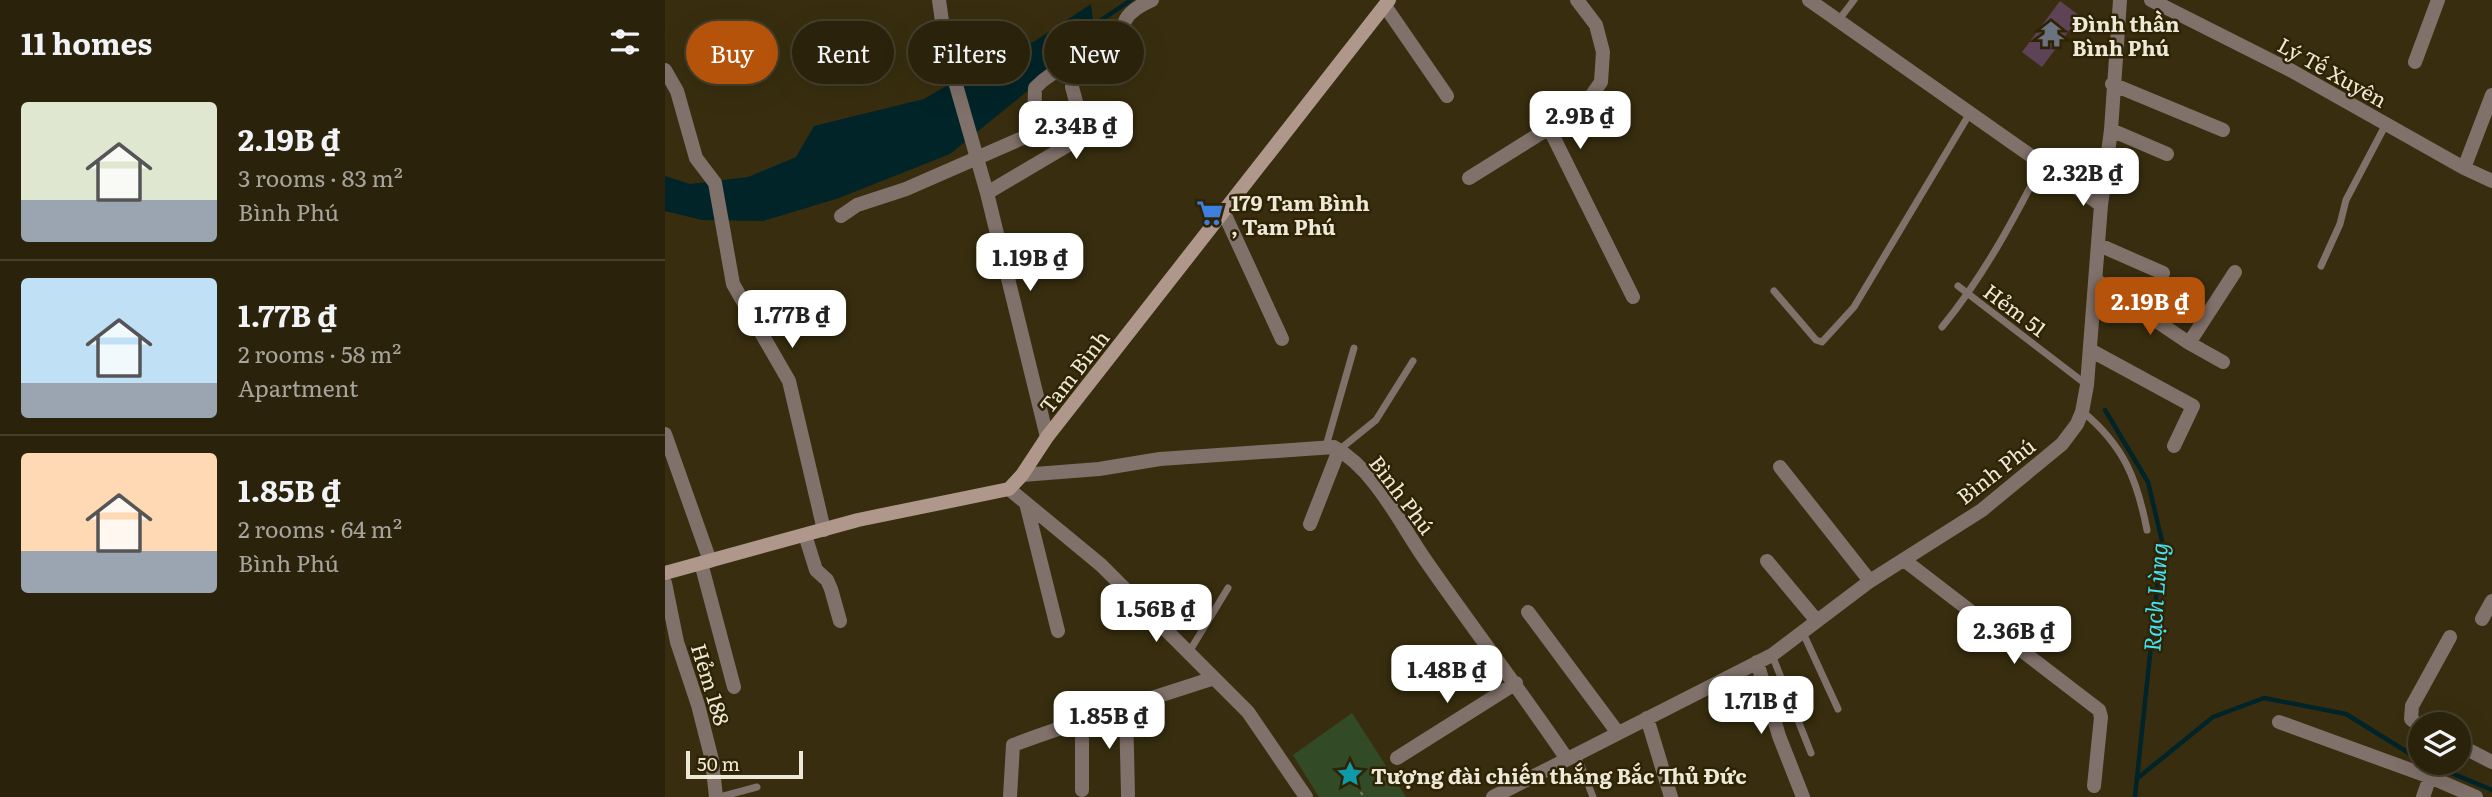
<!DOCTYPE html>
<html lang="en">
<head>
<meta charset="utf-8">
<style>
  :root { --surface:#2a220b; --page:#362f19; --text:#f1f3f6; --muted:#a5a49d; --line:#463f2c; --accent:#b45309 }
  body { margin:0; font-family:Literata,serif; background:var(--page); color:var(--text); height:100vh; display:flex; flex-direction:column; font-size:26px; white-space:nowrap }
  * { box-sizing:border-box; margin:0 }
  p { font-size:23px; color:var(--muted) }
  .icon { flex:none; width:38px; height:38px; fill:none; stroke:currentColor; stroke-width:2; stroke-linecap:round; stroke-linejoin:round }
  .map { position:relative; flex:1; overflow:hidden }
  .panel { display:flex; flex-direction:column; background:var(--surface); width:665px }
  .panel>* { flex:none }
  .banner { position:absolute; left:21px; top:21px; width:665px; height:63px; display:flex; gap:14px }
  .buttons { position:absolute; left:1743px; top:712px; display:grid; gap:14px }
  .buttons a { display:grid; place-items:center; width:63px; height:63px; border-radius:50%; background:var(--surface); box-shadow:0 7px 28px #0002,0 0 0 2px var(--line); font-size:35px }
  .scale { position:absolute; left:21px; bottom:18px; width:117px; box-sizing:border-box; padding-left:7px; border:4px solid #eee8d6; border-top:0; font-size:19px; line-height:24px; white-space:nowrap; color:#eee8d6; -webkit-text-stroke:5px #2e2405; paint-order:stroke }
  .price { position:absolute; translate:-50% -60px; padding:0 16px; border-radius:14px; background:#fff; color:#222; font-size:23px; line-height:46px; filter:drop-shadow(0 2px 4px #0008) }
  .price::after { content:''; position:absolute; left:50%; top:42px; width:21px; height:16px; margin-left:-10px; background:inherit; clip-path:polygon(0 0,100% 0,50% 100%) }
  .price.active { background:var(--accent); color:#fff }
  ul { padding:0; list-style:none }
  li { display:flex; align-items:center; gap:21px; height:175px; padding:0 21px }
  li+li { border-top:2px solid var(--line) }
  li span { display:grid; place-items:center; flex:none; width:196px; height:140px; border-radius:7px; color:#555 }
  li>.icon { margin-inline-start:auto }
  span .icon { width:84px; height:84px; fill:#fffc; stroke-width:1 }
  li b { font-size:30px }
  h2 { display:flex; justify-content:space-between; align-items:center; height:84px; padding:0 21px; font-size:30px }
  .tag { padding:0 24px; border-radius:32px; background:var(--surface); box-shadow:0 7px 28px #0002,0 0 0 2px var(--line); font-size:24px; line-height:63px }
  .tag.active { background:var(--accent); color:#fff }
  main { display:flex; flex:1; min-height:0 }
  .map>svg:first-child { display:block }
  .green { fill:#334a27 }
  .water { fill:#012428 }
  .lines { fill:none; stroke-linecap:round; stroke-linejoin:round }
  .stream { stroke:#012428; stroke-width:4.5 }
  .building { fill:#5e4357 }
  .path { stroke:#776e54; stroke-width:2.5; stroke-dasharray:3.5 5; stroke-linecap:butt }
  .service { stroke:#81716b; stroke-width:7 }
  .minor { stroke:#81716b; stroke-width:14 }
  .secondary { stroke:#af978c; stroke-width:14 }
  .labels { text-anchor:middle; dominant-baseline:central; stroke-width:5; stroke-linejoin:round; paint-order:stroke }
  .poi-label { font-size:21px; font-weight:bold; fill:#eee8d6; stroke:#2e2405; text-anchor:start }
  .street-label { font-size:21px; fill:#eee8d6; stroke:#2e2405 }
  .water-label { font-size:23px; font-style:italic; fill:#44e3f5; stroke:#2e2405 }
</style>
</head>
<body>
<main>
<section class="panel">
<h2>11 homes<svg class="icon" aria-label="filters" viewBox="0 0 24 24"><path d="M4 7h16M4 17h16"/><circle cx="9" cy="7" r="2"/><circle cx="15" cy="17" r="2"/></svg></h2>
<ul>
<li><span style="background:linear-gradient(#dfe7d0 70%,#9aa5b1 0)"><svg class="icon" aria-label="home" viewBox="0 0 24 24"><path d="M3 11l9-7 9 7M6 9v11h12V9"/></svg></span><div><b>2.19B ₫</b><p>3 rooms · 83 m²</p><p>Bình Phú</p></div></li>
<li><span style="background:linear-gradient(#bfe0f5 75%,#9aa5b1 0)"><svg class="icon" aria-label="home" viewBox="0 0 24 24"><path d="M3 11l9-7 9 7M6 9v11h12V9"/></svg></span><div><b>1.77B ₫</b><p>2 rooms · 58 m²</p><p>Apartment</p></div></li>
<li><span style="background:linear-gradient(#ffd9b3 70%,#9aa5b1 0)"><svg class="icon" aria-label="home" viewBox="0 0 24 24"><path d="M3 11l9-7 9 7M6 9v11h12V9"/></svg></span><div><b>1.85B ₫</b><p>2 rooms · 64 m²</p><p>Bình Phú</p></div></li>
</ul>
</section>
<div class="map">
<svg width="1827" height="797" viewBox="0 0 1827 797">
  <rect width="100%" height="100%" fill="#382e0f"/>
  <path class="green" d="M687,713l54,84h-87l-26,-42z"/>
  <path class="water" d="M426,4l5,40 -71,49 -75,61 -111,44 -76,23 -61,-1 -37,-9v-35l25,8 58,-7 48,-20 18,-31 110,-27 55,-32 56,-26z"/>
  <g class="lines">
    <path class="stream" d="M426,27l40,-27
      M1440,410l43,72 14,59 -27,256
      M1762,763l65,27
      M1474,777l74,-60 51,-19 82,16 74,46"/>
  </g>
  <path class="building" d="M1395,1l20,15 -38,51 -20,-15z"/>
  <g class="lines">
    <path class="path" d="M691,785l8,12"/>
    <path class="service" d="M1173,21l16,-21
      M1656,266l19,-42 6,-24 40,-76
      M1293,286l129,99
      M1109,291l42,49 6,2 32,-35 116,-194
      M1277,327c41,-50 71,-106 100,-163
      M1418,412c41,34 54,67 64,118
      M661,446l28,-98
      M674,450l37,-30 37,-59
      M1138,633l35,76
      M524,652l39,-64
      M1107,655l39,98
      M912,755l16,42
      M55,797l37,-10"/>
    <path class="minor" d="M274,0l7,50 41,143 60,244
      M912,0l19,25 7,27 -2,30 -12,17 -40,29 84,169
      M1144,0l292,205
      M1486,0l141,71 172,97 28,13
      M720,6l62,90
      M1750,62l23,-62
      M0,70l12,21 19,67 19,25 18,101 56,97 35,149
      M1447,84l111,46
      M1446,130l56,24
      M1799,168l28,-73
      M804,178l80,-50
      M322,193l98,-58 -13,-48
      M559,213l58,126
      M176,216l16,-11 49,-16 128,-56 1,-45c21,-23 48,-27 79,-27l8,-10c-2,-28 2,-39 30,-51
      M1434,245l64,28
      M1431,280l93,63 34,19
      M1524,343l46,-71
      M1425,350l103,56 -19,40
      M0,434l45,127
      M1115,467l90,114
      M357,475l77,-6 61,-10 174,-12c41,23 64,73 90,111 47,68 97,133 143,201
      M344,489l92,76 147,147 58,85
      M361,503l32,128
      M645,524l29,-74
      M140,535l11,35 11,10 4,9 9,32
      M1239,560l195,150 2,7 -7,69
      M1102,561l50,60
      M36,563l33,124
      M0,583l12,59 21,63 14,55 4,37
      M863,612l90,121
      M1817,619l10,-18
      M1092,662l22,74 24,61
      M461,707l2,88
      M982,718l24,79
      M1614,722l151,55 46,20
      M1755,726l-9,-7 1,-13 38,-69
      M1794,745l33,17
      M732,758l119,-75
      M417,790v-69
      M345,797l3,-52c67,-25 134,-45 201,-67
      M828,797l279,-142 98,-74 112,-71 80,-66 15,-20 5,-12 5,-27 14,-180 10,-75 9,-130
      M1758,797l7,-20"/>
    <path class="secondary" d="M0,573l193,-53 151,-31 13,-14 25,-38 342,-437"/>
  </g>
  <defs>
    <g id="temple-bare" transform="scale(2.1)"><path d="M0-6L5-2H3V0L6.5 2.5H4V6H1.5V3h-3V6H-4V2.5H-6.5L-3 0V-2H-5Z" fill="#6b7280" stroke="#2e2405" stroke-width="2.5" paint-order="stroke"/></g>
    <g id="supermarket-bare" transform="scale(2.1)"><path d="M-6-5.5h2.5l.6 2H6L4.5 2H-2.5L-4.4-4H-6ZM-1.5 3.2a1.3 1.3 0 1 0 .1 0ZM3 3.2a1.3 1.3 0 1 0 .1 0Z" fill="#3f7fe0" stroke="#2e2405" stroke-width="2.5" paint-order="stroke"/></g>
    <g id="sight-bare" transform="scale(2.1)"><path d="M0-6L1.8-2.2L6-1.7L2.9 1.2L3.7 5.4L0 3.3L-3.7 5.4L-2.9 1.2L-6-1.7L-1.8-2.2Z" fill="#0f9aa8" stroke="#2e2405" stroke-width="2.5" paint-order="stroke"/></g>
  </defs>
  <g fill-rule="evenodd">
    <use href="#temple-bare" x="1386" y="34"/>
    <use href="#supermarket-bare" x="545" y="213"/>
    <use href="#sight-bare" x="685" y="774"/>
  </g>
  <g class="labels">
    <g class="poi-label">
      <text x="1407" y="22">Đình thần<tspan x="1407" dy="24">Bình Phú</tspan></text>
      <text x="566" y="201">179 Tam Bình<tspan x="566" dy="24">, Tam Phú</tspan></text>
      <text x="706" y="774">Tượng đài chiến thắng Bắc Thủ Đức</text>
    </g>
    <g class="street-label">
      <text transform="translate(1668 71) rotate(29)">Lý Tế Xuyên</text>
      <text transform="translate(1351 309) rotate(37)">Hẻm 51</text>
      <text transform="translate(408 371) rotate(-52)">Tam Bình</text>
      <text transform="translate(1330 470) rotate(-38)">Bình Phú</text>
      <text transform="translate(738 494) rotate(53)">Bình Phú</text>
      <text transform="translate(47 684) rotate(73)">Hẻm 188</text>
    </g>
    <g class="water-label">
      <text transform="translate(1489 597) rotate(-86)">Rạch Lùng</text>
    </g>
  </g>
</svg>
<div class="buttons">
<a><svg class="icon" aria-label="layers" viewBox="0 0 24 24"><path d="M12 4l9 5-9 5-9-5zM3 14l9 5 9-5"/></svg></a>
</div>
<div class="scale">50 m</div>
<b class="price" style="left:915px;top:151px">2.9B ₫</b>
<b class="price" style="left:411px;top:161px">2.34B ₫</b>
<b class="price" style="left:1418px;top:208px">2.32B ₫</b>
<b class="price" style="left:365px;top:293px">1.19B ₫</b>
<b class="price active" style="left:1485px;top:337px">2.19B ₫</b>
<b class="price" style="left:127px;top:350px">1.77B ₫</b>
<b class="price" style="left:491px;top:644px">1.56B ₫</b>
<b class="price" style="left:1349px;top:666px">2.36B ₫</b>
<b class="price" style="left:782px;top:705px">1.48B ₫</b>
<b class="price" style="left:1096px;top:736px">1.71B ₫</b>
<b class="price" style="left:444px;top:751px">1.85B ₫</b>
<div class="banner">
<a class="tag active">Buy</a>
<a class="tag">Rent</a>
<a class="tag">Filters</a>
<a class="tag">New</a>
</div>
</div>
</main>
</body>
</html>
